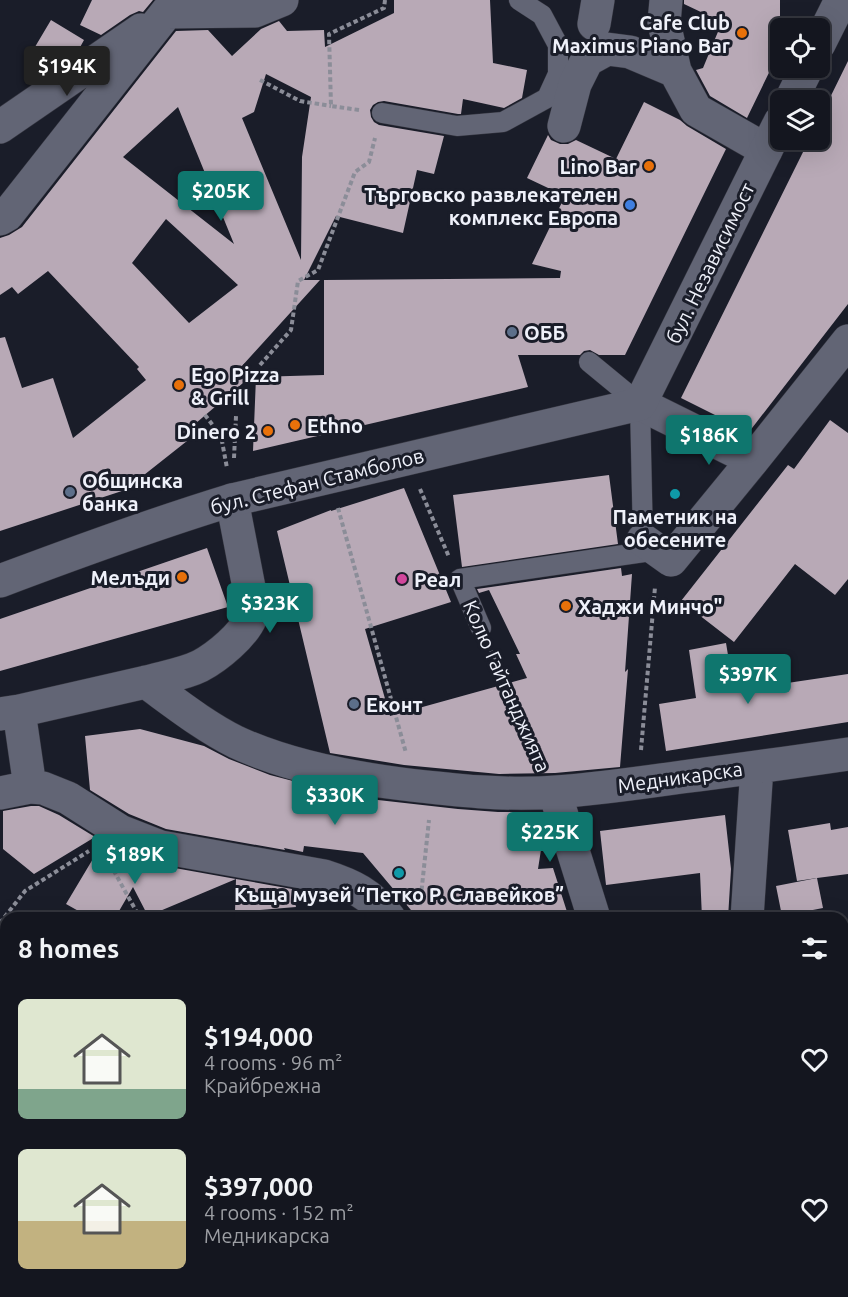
<!DOCTYPE html>
<html lang="en">
<head>
<meta charset="utf-8">
<style>
  :root { --surface:#14161f; --page:#1d1f28; --text:#f1f3f6; --muted:#9d9fa4; --line:#33353d; --accent:#0f766e }
  body { margin:0; font-family:Ubuntu,sans-serif; background:var(--page); color:var(--text); height:100vh; display:flex; flex-direction:column; font-size:22px; white-space:nowrap }
  * { box-sizing:border-box; margin:0 }
  p { font-size:20px; color:var(--muted) }
  .icon { flex:none; width:33px; height:33px; fill:none; stroke:currentColor; stroke-width:2; stroke-linecap:round; stroke-linejoin:round }
  .map { position:relative; flex:1; overflow:hidden }
  .details { position:absolute; left:0px; top:912px; width:849px; height:386px; display:flex; flex-direction:column; background:var(--surface); border-radius:18px 18px 0 0; box-shadow:0 6px 24px #0002,0 0 0 2px var(--line) }
  .details>* { flex:none }
  .controls { position:absolute; left:770px; top:18px; display:grid; gap:12px }
  .controls a { display:grid; place-items:center; width:60px; height:60px; border-radius:9px; background:var(--surface); box-shadow:0 6px 24px #0002,0 0 0 2px var(--line); font-size:30px }
  .price { position:absolute; translate:-50% -51px; padding:0 14px; border-radius:6px; background:var(--accent); color:#fff; font-size:20px; line-height:39px; filter:drop-shadow(0 2px 3px #0008) }
  .price::after { content:''; position:absolute; left:50%; top:36px; width:18px; height:14px; margin-left:-9px; background:inherit; clip-path:polygon(0 0,100% 0,50% 100%) }
  .price.on { background:#222; color:#fff }
  ul { padding:0; list-style:none }
  li { display:flex; align-items:center; gap:18px; height:150px; padding:0 18px }
  li span { display:grid; place-items:center; flex:none; width:168px; height:120px; border-radius:9px; color:#555 }
  li>.icon { margin-inline-start:auto }
  span .icon { width:72px; height:72px; fill:#fffc; stroke-width:1 }
  li b { font-size:26px }
  h2 { display:flex; justify-content:space-between; align-items:center; height:72px; padding:0 18px; font-size:26px }
  .map>svg:first-child { display:block }
  .building { fill:#b8a9b6; fill-rule:evenodd }
  .lines { fill:none; stroke-linecap:round; stroke-linejoin:round }
  .lane-casing { stroke:#353640; stroke-width:21 }
  .street-casing { stroke:#353640; stroke-width:34 }
  .secondary-casing { stroke:#353640; stroke-width:34 }
  .path { stroke:#8b8d98; stroke-width:4; stroke-dasharray:4.5 3; stroke-linecap:butt }
  .lane { stroke:#626575; stroke-width:20 }
  .street { stroke:#626575; stroke-width:33 }
  .secondary { stroke:#626575; stroke-width:33 }
  .food-dot { fill:#e8710a; stroke:#1a1d29; stroke-width:2 }
  .shop-dot { fill:#3f7fe0; stroke:#1a1d29; stroke-width:2 }
  .service-dot { fill:#5c6f8a; stroke:#1a1d29; stroke-width:2 }
  .culture-dot { fill:#0f9aa8; stroke:#1a1d29; stroke-width:2 }
  .hotel-dot { fill:#d1479c; stroke:#1a1d29; stroke-width:2 }
  .labels { text-anchor:middle; dominant-baseline:central; stroke-width:6; stroke-linejoin:round; paint-order:stroke }
  .poi-label { font-size:20px; font-weight:bold; fill:#eff1fa; stroke:#1a1d29; text-anchor:start }
  .street-label { font-size:20px; fill:#eff1fa; stroke:#1a1d29 }
</style>
</head>
<body>
<div class="map">
<svg width="848" height="1297" viewBox="0 0 848 1297">
  <rect width="100%" height="100%" fill="#1a1d29"/>
  <path class="building" d="M92,0h61l-10,12 -4,-1 -9,4 -29,20 -21,-10z
    M394,0h96l3,63 34,7 -5,28 -18,10 -41,-9 -2,15h-3l-74,-13 -6,1 -5,3 -3,5 1,7 3,5 5,3 65,11 -10,38 -17,-4 -14,63 -67,-17 -32,64h16l-88,97h18l-68,58 5,6 -62,49 -125,41v-193l5,-1 17,51 31,-10 20,60 73,-58 -9,-11 2,-2 -91,-96 -30,23 -6,-7 -12,8v-57l9,-3 13,-8 154,-196 32,-1 24,26 29,-27 18,-8 8,10 37,-1 1,17 69,-34zM266,74l45,23 -9,60 -1,103 -59,-142 12,-6zM178,107l56,137 -111,-87zM166,219l72,66 -49,38 -57,-60z
    M684,0h96v50l-33,68 -37,-22 -14,-26 7,-2 19,-46 -38,-18z
    M51,20l33,20 -6,11 -28,19 -21,-13z
    M848,61v243l-99,128 -68,-34 128,-258h10v-20z
    M644,102l36,18 7,6 39,23 -101,206h-26l-9,-5 -6,1 -4,4h-62l10,32 -275,64 3,-74 68,-2v-95l236,-2 1,-7 -29,-7 33,-68 -38,-18 21,-43 3,5 9,4h8l8,-4 40,19z
    M830,420l18,13v146l-13,16 -40,-31 -61,78 -53,-41 107,-136 6,4z
    M609,475l9,69 -156,23 -9,-72z
    M404,488l47,114 -86,27 25,87 137,-38 -11,-24h4l-31,-64 -10,3 -2,-4 144,-21 1,8 10,-2 -7,98 3,-3 -8,98 -65,6 -56,1 -95,-9 -74,-12 -53,-222 54,-21v1z
    M207,548l21,59 -228,64v-52z
    M726,643l8,48 114,-17v48l-182,29 -7,-47 37,-6 -7,-48z
    M140,729l64,17 25,13 41,16 65,17 43,8 80,9 40,3h43l4,12 -7,45 15,-1 16,50h-131l-22,-2 -53,-63 -59,-7 -1,6 -19,-4 1,2 -119,-21 -37,-15 -39,-24 -5,-54z
    M31,806h8l20,9 36,22 -61,37 -31,-25v-38z
    M725,815l6,54 -3,49h-26l-2,-45 -94,12 -6,-54z
    M830,823l1,7 17,-3v47l-31,4 6,30 -41,8 -6,-30 41,-8 -20,3 -9,-51z
    M103,842l10,6 45,17 78,14 -88,37 -15,-29 -18,31h-24l-25,-14z
    M236,879l56,10 4,18 -61,5z"/>
  <g class="lines">
    <g class="lane-casing">
      <path id="lane" d="M382,113l75,13 46,-4 44,-24 11,-24v-29l-16,-30 -23,-15
        M589,362l51,42 3,136
        M481,628l-21,-49 198,-29
        M0,1214l6,-3"/>
    </g>
    <g class="street-casing">
      <path id="street" d="M666,0l-2,23 11,48 21,39 70,40
        M167,12l88,-1 27,-11
        M594,24l4,-24
        M564,126l11,-42 12,-24 20,-11 23,3 45,19
        M0,127l141,-97
        M0,219l7,-4 160,-203
        M640,404l113,56 -82,100 -28,-20
        M753,460l95,-119
        M146,682c18,-5 38,-8 54,-16 17,-9 44,-31 51,-49 1,-5 1,-10 1,-14l-20,-103
        M0,714l19,-3 127,-29c29,21 58,44 90,60 52,24 110,35 166,42 51,6 103,12 154,8 42,-3 84,-9 126,-15 55,-7 111,-15 166,-23
        M30,787l13,1 25,10 52,33 41,16 163,29c28,9 47,18 65,42
        M0,793l30,-6 -11,-76
        M555,793l39,125
        M747,918l10,-151
        M843,989h5
        M0,1171l6,1
        M843,1223h5
        M410,1292l1,5
        M543,1292l2,5
        M618,1292l5,5
        M312,1297l5,-5"/>
    </g>
    <g class="secondary-casing">
      <path id="secondary" d="M819,44l22,-44
        M791,100l16,-32
        M0,581c77,-29 153,-57 232,-81l408,-96 140,-282"/>
    </g>
    <path class="path" d="M260,80l40,21 31,5
      M359,110l-28,-4 -2,-72 55,-26 1,-8
      M260,365l31,-35 7,-49 20,-11 37,-98 14,-10 6,-24
      M205,415l16,21 6,32
      M234,458l2,-42
      M420,489l29,68
      M338,508l68,245
      M491,651l50,111
      M641,750l14,-163
      M110,864l30,54
      M420,905l9,-85
      M0,923l25,-32 64,-40"/>
    <use href="#lane" class="lane"/>
    <use href="#street" class="street"/>
    <use href="#secondary" class="secondary"/>
  </g>
  <g class="food-dot">
    <circle cx="742" cy="33" r="6"/>
    <circle cx="649" cy="166" r="6"/>
    <circle cx="179" cy="385" r="6"/>
    <circle cx="295" cy="425" r="6"/>
    <circle cx="268" cy="431" r="6"/>
    <circle cx="182" cy="577" r="6"/>
    <circle cx="566" cy="606" r="6"/>
  </g>
  <circle class="shop-dot" cx="630" cy="205" r="6"/>
  <g class="service-dot">
    <circle cx="512" cy="332" r="6"/>
    <circle cx="70" cy="492" r="6"/>
    <circle cx="354" cy="704" r="6"/>
  </g>
  <g class="culture-dot">
    <circle cx="675" cy="494" r="6"/>
    <circle cx="399" cy="873" r="6"/>
  </g>
  <circle class="hotel-dot" cx="402" cy="579" r="6"/>
  <g class="labels">
    <g class="poi-label">
      <text x="730" y="22" text-anchor="end">Cafe Club<tspan x="730" dy="23">Maximus Piano Bar</tspan></text>
      <text x="637" y="166" text-anchor="end">Lino Bar</text>
      <text x="618" y="194" text-anchor="end">Търговско развлекателен<tspan x="618" dy="23">комплекс Европа</tspan></text>
      <text x="524" y="332">ОББ</text>
      <text x="191" y="374">Ego Pizza<tspan x="191" dy="23">&amp; Grill</tspan></text>
      <text x="307" y="425">Ethno</text>
      <text x="256" y="431" text-anchor="end">Dinero 2</text>
      <text x="82" y="480">Общинска<tspan x="82" dy="23">банка</tspan></text>
      <text x="675" y="516" text-anchor="middle">Паметник на<tspan x="675" dy="23">обесените</tspan></text>
      <text x="170" y="577" text-anchor="end">Мелъди</text>
      <text x="414" y="579">Реал</text>
      <text x="578" y="606">Хаджи Минчо"</text>
      <text x="366" y="704">Еконт</text>
      <text x="399" y="894" text-anchor="middle">Къща музей “Петко Р. Славейков”</text>
    </g>
    <g class="street-label">
      <text transform="translate(710 263) rotate(-64)">бул. Независимост</text>
      <text transform="translate(317 481) rotate(-14)">бул. Стефан Стамболов</text>
      <text transform="translate(507 686) rotate(66)">Колю Гайтанджията</text>
      <text transform="translate(680 777) rotate(-8)">Медникарска</text>
    </g>
  </g>
</svg>
<div class="controls">
<a><svg class="icon" aria-label="locate" viewBox="0 0 24 24"><circle cx="12" cy="12" r="6"/><path d="M12 2v4M12 18v4M2 12h4M18 12h4"/></svg></a>
<a><svg class="icon" aria-label="layers" viewBox="0 0 24 24"><path d="M12 4l9 5-9 5-9-5zM3 14l9 5 9-5"/></svg></a>
</div>
<b class="price on" style="left:67px;top:97px">$194K</b>
<b class="price" style="left:221px;top:222px">$205K</b>
<b class="price" style="left:709px;top:466px">$186K</b>
<b class="price" style="left:270px;top:634px">$323K</b>
<b class="price" style="left:748px;top:705px">$397K</b>
<b class="price" style="left:335px;top:826px">$330K</b>
<b class="price" style="left:550px;top:863px">$225K</b>
<b class="price" style="left:135px;top:885px">$189K</b>
<section class="details">
<h2>8 homes<svg class="icon" aria-label="filters" viewBox="0 0 24 24"><path d="M4 7h16M4 17h16"/><circle cx="9" cy="7" r="2"/><circle cx="15" cy="17" r="2"/></svg></h2>
<ul>
<li><span style="background:linear-gradient(#dfe7d0 75%,#7fa58c 0)"><svg class="icon" aria-label="home" viewBox="0 0 24 24"><path d="M3 11l9-7 9 7M6 9v11h12V9"/></svg></span><div><b>$194,000</b><p>4 rooms · 96 m²</p><p>Крайбрежна</p></div><svg class="icon" aria-label="heart" viewBox="0 0 24 24"><path d="M12 20l-8-8c-3-5 5-10 8-4 3-6 11-1 8 4z"/></svg></li>
<li><span style="background:linear-gradient(#dfe7d0 60%,#c2b280 0)"><svg class="icon" aria-label="home" viewBox="0 0 24 24"><path d="M3 11l9-7 9 7M6 9v11h12V9"/></svg></span><div><b>$397,000</b><p>4 rooms · 152 m²</p><p>Медникарска</p></div><svg class="icon" aria-label="heart" viewBox="0 0 24 24"><path d="M12 20l-8-8c-3-5 5-10 8-4 3-6 11-1 8 4z"/></svg></li>
</ul>
</section>
</div>
</body>
</html>
